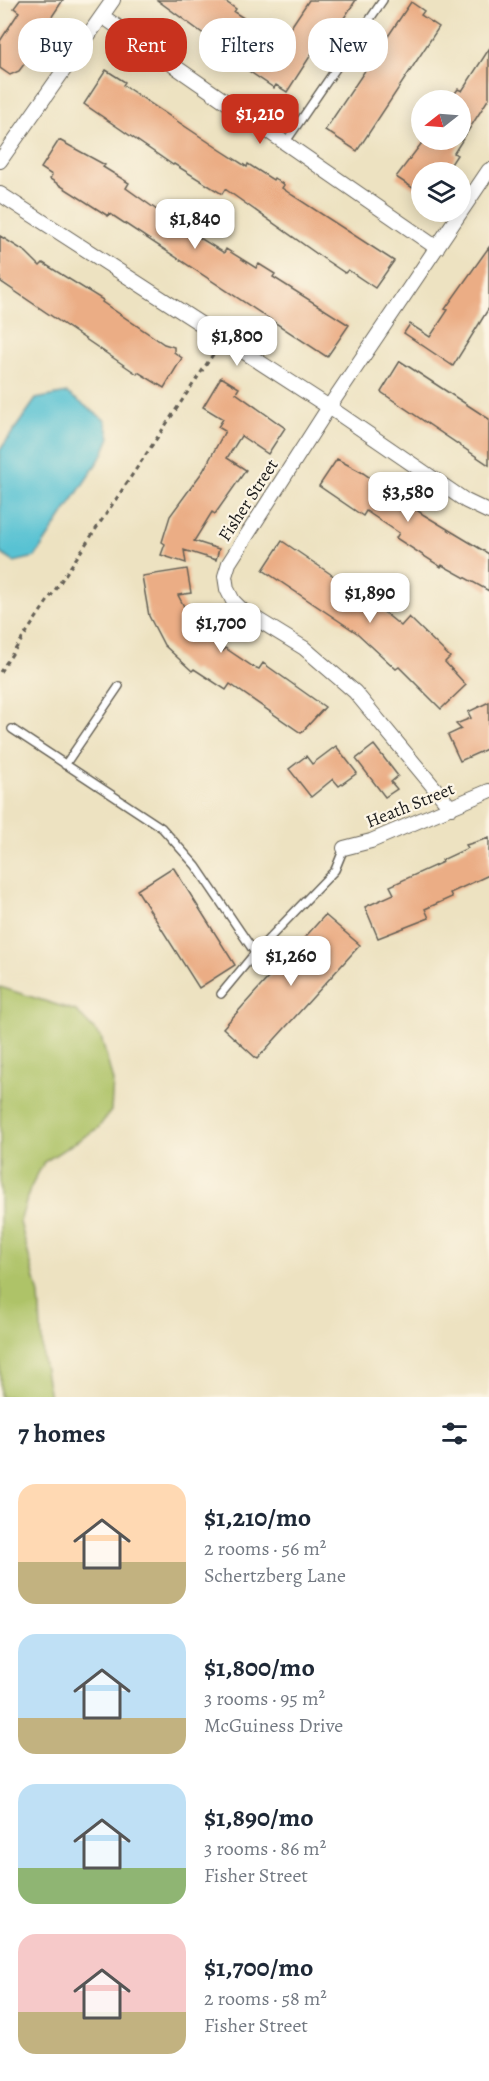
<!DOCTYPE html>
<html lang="en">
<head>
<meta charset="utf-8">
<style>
  :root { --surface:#fff; --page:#f2f2f3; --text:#1f2937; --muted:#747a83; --accent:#c8321e }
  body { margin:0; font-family:Alegreya,serif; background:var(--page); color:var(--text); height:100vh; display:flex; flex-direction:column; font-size:22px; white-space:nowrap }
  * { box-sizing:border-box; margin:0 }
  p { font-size:20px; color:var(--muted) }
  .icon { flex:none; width:33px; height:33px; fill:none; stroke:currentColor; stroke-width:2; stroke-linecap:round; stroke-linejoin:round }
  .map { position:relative; height:1397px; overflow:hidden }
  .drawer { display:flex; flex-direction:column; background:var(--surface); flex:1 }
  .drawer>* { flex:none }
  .top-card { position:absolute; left:18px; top:18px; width:453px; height:54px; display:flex; gap:12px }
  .needle { width:39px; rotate:253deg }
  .tools { position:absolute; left:411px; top:90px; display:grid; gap:12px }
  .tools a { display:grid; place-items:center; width:60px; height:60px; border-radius:50%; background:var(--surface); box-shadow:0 3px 15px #0003; font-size:30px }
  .price { position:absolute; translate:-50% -51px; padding:0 14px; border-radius:12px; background:#fff; color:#222; font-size:20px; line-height:39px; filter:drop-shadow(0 2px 3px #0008) }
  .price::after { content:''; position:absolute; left:50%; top:36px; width:18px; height:14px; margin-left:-9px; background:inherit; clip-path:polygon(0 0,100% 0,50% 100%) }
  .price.on { background:var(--accent); color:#fff }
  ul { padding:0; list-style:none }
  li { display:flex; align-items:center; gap:18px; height:150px; padding:0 18px }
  li span { display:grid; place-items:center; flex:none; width:168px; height:120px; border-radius:18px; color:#555 }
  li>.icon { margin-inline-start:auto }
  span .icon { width:72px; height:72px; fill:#fffc; stroke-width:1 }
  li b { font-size:26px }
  h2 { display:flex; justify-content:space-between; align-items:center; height:72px; padding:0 18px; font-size:26px }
  .tag { padding:0 21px; border-radius:24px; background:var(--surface); box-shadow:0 3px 15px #0003; font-size:21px; line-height:54px }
  .tag.on { background:var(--accent); color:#fff }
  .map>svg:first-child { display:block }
  .green { fill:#aec367; stroke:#657042; stroke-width:1.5 }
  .water { fill:#58c2d3; stroke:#3a6f78; stroke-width:1.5 }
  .building { fill:#ebad85 }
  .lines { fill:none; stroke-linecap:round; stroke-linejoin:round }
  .lane-casing { stroke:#656156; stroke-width:10 }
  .street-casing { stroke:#656156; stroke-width:16 }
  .path { stroke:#656156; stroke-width:3; stroke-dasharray:4.5 4.5; stroke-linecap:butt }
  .lane { stroke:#fff; stroke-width:7 }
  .street { stroke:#fff; stroke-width:14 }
  .labels { text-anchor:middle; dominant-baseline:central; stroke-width:4.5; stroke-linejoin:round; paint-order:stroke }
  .street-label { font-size:18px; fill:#1c1c1c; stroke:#fcf5e5 }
</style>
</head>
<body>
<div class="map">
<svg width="489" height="1397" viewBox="0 0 489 1397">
  <rect width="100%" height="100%" fill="#fcf5e5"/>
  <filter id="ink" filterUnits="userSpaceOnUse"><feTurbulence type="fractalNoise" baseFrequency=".0167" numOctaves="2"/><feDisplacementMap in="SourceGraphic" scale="12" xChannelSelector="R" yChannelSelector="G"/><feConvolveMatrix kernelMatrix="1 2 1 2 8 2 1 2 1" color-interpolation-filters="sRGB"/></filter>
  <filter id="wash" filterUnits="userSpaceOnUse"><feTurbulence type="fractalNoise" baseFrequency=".008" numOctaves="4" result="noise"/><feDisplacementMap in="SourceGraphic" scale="24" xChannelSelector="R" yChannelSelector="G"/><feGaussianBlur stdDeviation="1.35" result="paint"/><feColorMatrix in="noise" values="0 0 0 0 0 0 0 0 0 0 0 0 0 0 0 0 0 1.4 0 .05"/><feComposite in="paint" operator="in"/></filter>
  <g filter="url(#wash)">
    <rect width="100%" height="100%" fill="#ede2c1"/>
    <path class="green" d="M0,987l76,24 25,26 12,44 -2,30 -13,17 -54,34 -14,27 -10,33 19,73 4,65 7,37h-50z"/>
    <path class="water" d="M67,393l38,27 5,17 -7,17 -68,103 -21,5 -14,-9v-103l36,-51z"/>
    <g id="blocks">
      <path class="building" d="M20,0h43l-38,57 3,2 -9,12 -9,4 -10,-7v-27l19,-29 -5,-4z
        M157,0h66l13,9 -2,3 47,30 28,-42h47l-34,51 -6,-4 -29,45 -11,-7 -2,3 -49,-33 2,-4z
        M411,2l13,9 -3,4 18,12 -82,124 -32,-21z
        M489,49v49l-35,55 3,2 -11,17h-24v22l-26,-17 28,-37h36v-40l-9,-1 7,-10 4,2z
        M106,70l19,12 -2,3 96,64 28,18 1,-3 25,16 1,-2 10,7 -2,3 10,7 102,66 -19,27 -27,-18 -3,3 -18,-12 -102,-72 -3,5 -48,-30 -1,1 -89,-61z
        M59,140l46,25 -2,2 26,16 -3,5 45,32 53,33 2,-4 30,19 3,-4 16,10 -2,3 76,48 -22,32 -218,-144 -1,3 -58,-37 2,-4 -11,-7z
        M0,236l26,16 14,14 3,-3 60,37 -1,2 62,42 10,3v5l8,6 -18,30 -26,-16 -1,2 -137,-93z
        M489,247v61l-36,58 -49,-33 6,-9 20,13 18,-27 -3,-1z
        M400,361l89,58v46l-108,-73z
        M221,377l18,11 -3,5 49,35 -17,26 -27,-18 -14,22 19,12 -31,44 -3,-2 -18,29 25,8 -3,11 -32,-10 2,13 -25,-8 4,-11 -3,-2 8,-26 33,-45 22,-40 -7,-4 5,-8 -20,-12z
        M337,459l26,14 61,42 65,39v37l-47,-26 -1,2 -45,-29 3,-5 -33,-22 -3,5 -44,-30z
        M282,541l87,59 32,26 8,-9 41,40 -5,5 21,23 -25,24 -42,-42 -3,2 -39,-36 -94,-63z
        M187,569l4,24 -13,2 20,38 3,-3 22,21 2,-3 27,18 7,3 4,-6 62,44 -24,26 -71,-49 -4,6 -32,-21 -2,2 -28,-26 -15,-29 -7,-40z
        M489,702v46l-29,13 -12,-26 13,-6 -5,-5 15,-6 -3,-6z
        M374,745l24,31 -7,6 6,7 -12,8 -29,-38z
        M336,746l21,27 -18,13 -6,-7 -22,18 -22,-28 17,-13 6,8z
        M489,838v37l-39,18 2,4 -27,12 4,9 -51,20 -13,-31 29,-13 -4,-8 53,-24 -1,-2 26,-12 -2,-3z
        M173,867l62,98 -36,23 -62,-98z
        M325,915l35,30 -103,114 -34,-31z"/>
    </g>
  </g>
  <g filter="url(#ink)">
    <use href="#blocks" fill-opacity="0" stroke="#656156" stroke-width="1.5"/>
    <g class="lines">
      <g class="lane-casing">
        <path id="lane" d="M285,143l98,-143
          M12,729l150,99 34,38 59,87
          M65,765l54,-79
          M221,994l34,-41 80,-83 9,-22"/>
      </g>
      <g class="street-casing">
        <path id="street" d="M102,16l335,232
          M0,161l113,-161
          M0,194l329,213 137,94 23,11
          M451,808l-96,-116 -51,-44 -62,-38 -9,-9 -6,-12 -2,-13 4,-13 100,-156 160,-237
          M344,848l27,-7 118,-50"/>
      </g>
      <path class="path" d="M0,672l216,-322"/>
      <use href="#lane" class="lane"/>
      <use href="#street" class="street"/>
    </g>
  </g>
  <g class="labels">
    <g class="street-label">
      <text transform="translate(248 500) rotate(-57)">Fisher Street</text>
      <text transform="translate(410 805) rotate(-22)">Heath Street</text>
    </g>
  </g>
</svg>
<div class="tools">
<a><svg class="needle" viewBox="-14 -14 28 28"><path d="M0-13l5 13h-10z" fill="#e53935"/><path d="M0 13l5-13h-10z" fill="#747a83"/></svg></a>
<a><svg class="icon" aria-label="layers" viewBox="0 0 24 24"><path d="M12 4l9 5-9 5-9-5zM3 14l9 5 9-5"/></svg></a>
</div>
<b class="price on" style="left:260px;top:145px">$1,210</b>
<b class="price" style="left:195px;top:250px">$1,840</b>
<b class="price" style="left:237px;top:367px">$1,800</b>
<b class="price" style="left:408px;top:523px">$3,580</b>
<b class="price" style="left:370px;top:624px">$1,890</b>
<b class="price" style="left:221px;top:654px">$1,700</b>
<b class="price" style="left:291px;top:987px">$1,260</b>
<div class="top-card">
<a class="tag">Buy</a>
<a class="tag on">Rent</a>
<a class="tag">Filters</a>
<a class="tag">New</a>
</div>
</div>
<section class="drawer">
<h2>7 homes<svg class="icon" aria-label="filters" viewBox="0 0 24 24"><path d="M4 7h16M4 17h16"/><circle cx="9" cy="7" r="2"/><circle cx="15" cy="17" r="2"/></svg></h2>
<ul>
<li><span style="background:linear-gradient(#ffd9b3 65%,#c2b280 0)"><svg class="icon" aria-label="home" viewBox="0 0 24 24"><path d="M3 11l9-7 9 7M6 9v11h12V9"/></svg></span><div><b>$1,210/mo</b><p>2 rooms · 56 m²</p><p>Schertzberg Lane</p></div></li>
<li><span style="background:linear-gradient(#bfe0f5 70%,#c2b280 0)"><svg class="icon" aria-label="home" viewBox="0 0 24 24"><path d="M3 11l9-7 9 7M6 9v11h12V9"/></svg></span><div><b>$1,800/mo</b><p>3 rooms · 95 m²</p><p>McGuiness Drive</p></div></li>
<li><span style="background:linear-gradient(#bfe0f5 70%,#8fb573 0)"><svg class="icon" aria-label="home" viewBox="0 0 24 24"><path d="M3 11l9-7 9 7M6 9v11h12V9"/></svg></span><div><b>$1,890/mo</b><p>3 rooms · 86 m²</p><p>Fisher Street</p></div></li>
<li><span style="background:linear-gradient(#f6c9c9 65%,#c2b280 0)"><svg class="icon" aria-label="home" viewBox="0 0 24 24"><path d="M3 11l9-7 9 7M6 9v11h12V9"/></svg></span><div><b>$1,700/mo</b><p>2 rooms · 58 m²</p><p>Fisher Street</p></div></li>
</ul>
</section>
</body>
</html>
